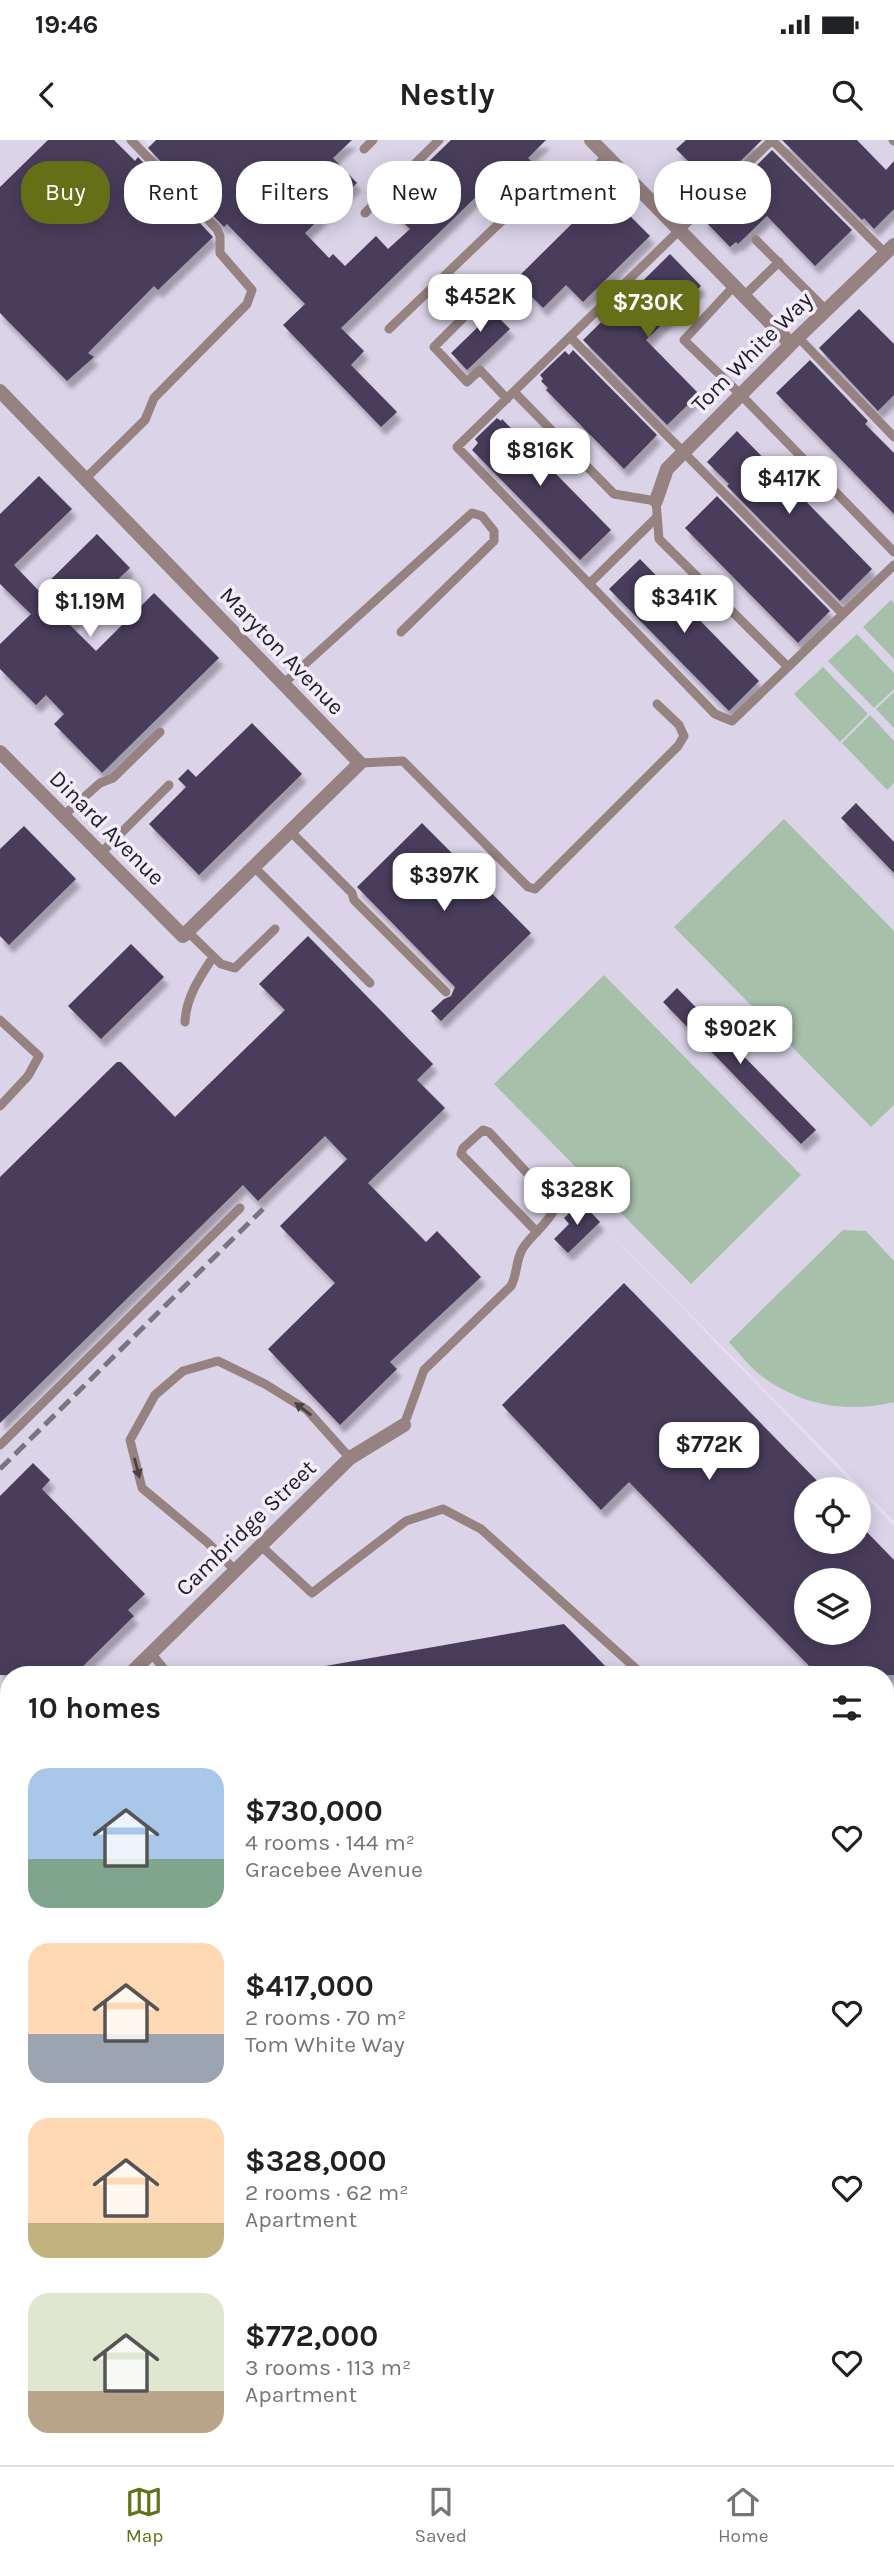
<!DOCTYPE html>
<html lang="en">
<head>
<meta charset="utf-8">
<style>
  :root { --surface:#fff; --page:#f2f2f2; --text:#202124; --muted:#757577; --line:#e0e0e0; --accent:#646f17 }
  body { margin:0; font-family:Karla,sans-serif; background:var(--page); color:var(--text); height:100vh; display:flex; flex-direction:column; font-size:26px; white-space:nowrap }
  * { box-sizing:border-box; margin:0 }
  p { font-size:23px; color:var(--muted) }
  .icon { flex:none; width:38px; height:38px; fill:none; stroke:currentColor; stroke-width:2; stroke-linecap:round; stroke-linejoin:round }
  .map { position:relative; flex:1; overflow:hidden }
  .panel { position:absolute; left:0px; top:1526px; width:894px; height:800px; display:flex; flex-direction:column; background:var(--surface); border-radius:28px 28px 0 0; box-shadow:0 4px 18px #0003 }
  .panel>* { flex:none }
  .banner { position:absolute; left:21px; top:21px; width:852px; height:63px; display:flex; gap:14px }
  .controls { position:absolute; left:794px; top:1337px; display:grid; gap:14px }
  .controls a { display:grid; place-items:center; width:77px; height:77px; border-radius:50%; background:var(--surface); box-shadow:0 4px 18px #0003; font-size:35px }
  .price { position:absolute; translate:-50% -60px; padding:0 16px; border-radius:14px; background:#fff; color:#222; font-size:23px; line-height:46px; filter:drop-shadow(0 2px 4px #0008) }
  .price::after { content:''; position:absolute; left:50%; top:42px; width:21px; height:16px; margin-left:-10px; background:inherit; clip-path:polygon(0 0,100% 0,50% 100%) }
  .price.active { background:var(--accent); color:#fff }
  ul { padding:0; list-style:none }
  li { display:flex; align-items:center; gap:21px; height:175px; padding:0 28px }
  li span { display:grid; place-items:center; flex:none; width:196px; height:140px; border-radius:21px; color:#555 }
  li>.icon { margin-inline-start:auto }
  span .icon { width:84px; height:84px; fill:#fffc; stroke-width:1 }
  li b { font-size:30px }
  h2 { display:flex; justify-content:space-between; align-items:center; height:84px; padding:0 28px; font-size:30px }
  .chip { padding:0 24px; border-radius:28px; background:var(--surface); box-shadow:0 4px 18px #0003; font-size:24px; line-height:63px }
  .chip.active { background:var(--accent); color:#fff }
  .status { display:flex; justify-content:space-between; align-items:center; height:49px; padding:0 35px; background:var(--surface); direction:ltr }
  .status svg { height:19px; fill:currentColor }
  header { display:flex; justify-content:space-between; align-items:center; height:91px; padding:0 28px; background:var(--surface); font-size:32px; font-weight:700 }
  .menu { display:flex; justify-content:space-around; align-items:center; height:98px; border-top:2px solid var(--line); background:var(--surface); font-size:19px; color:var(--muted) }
  .menu a { display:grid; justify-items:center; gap:4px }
  .menu .active { color:var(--accent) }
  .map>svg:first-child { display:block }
  .built { fill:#dbd3e8; fill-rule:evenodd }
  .green { fill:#a6c0a9 }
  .building { fill:#493d5b; fill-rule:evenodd; filter:url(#shadow) }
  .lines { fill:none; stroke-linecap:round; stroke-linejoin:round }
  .path { stroke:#908b96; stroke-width:2.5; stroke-dasharray:2 5; stroke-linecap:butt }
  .lane { stroke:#958281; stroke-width:9 }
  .street { stroke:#958281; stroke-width:14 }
  .primary { stroke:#543634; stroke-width:18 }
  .rail { stroke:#79757f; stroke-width:5; stroke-dasharray:14 7; stroke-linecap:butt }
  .oneway { fill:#494144 }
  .labels { text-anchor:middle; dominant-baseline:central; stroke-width:7; stroke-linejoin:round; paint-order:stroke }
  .street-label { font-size:23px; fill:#201e23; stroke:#f2ecfb }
</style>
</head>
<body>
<div class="status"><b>19:46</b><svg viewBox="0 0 49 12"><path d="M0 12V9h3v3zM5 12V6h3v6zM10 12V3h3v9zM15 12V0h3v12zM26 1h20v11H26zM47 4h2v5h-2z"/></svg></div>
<header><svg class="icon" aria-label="back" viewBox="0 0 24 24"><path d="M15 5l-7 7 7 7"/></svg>Nestly<svg class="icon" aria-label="search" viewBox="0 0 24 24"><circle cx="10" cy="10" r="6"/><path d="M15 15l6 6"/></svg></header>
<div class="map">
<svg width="894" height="2325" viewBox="0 0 894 2325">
  <defs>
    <filter id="shadow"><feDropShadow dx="4.5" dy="8" stdDeviation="2" flood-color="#0004"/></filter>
  </defs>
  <rect width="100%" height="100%" fill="#e5dfee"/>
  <path class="built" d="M0,0h144l60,62 63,-62h627v1381l-325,-330 289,298h-51v53h52v-52l35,36v939h-894zM807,1440h52v53h-52zM9,1535h877v782h-877z"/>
  <path class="green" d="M891,460l3,3v56l-31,-32z
    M857,494l37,39v16l-20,19 -46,-47z
    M823,527l45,47 -28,28 -46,-48z
    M894,552v36l-18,-19z
    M870,575l24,26v42l-7,7 -45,-47z
    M784,679l110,112v174l-23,22 -197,-200z
    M604,835l197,200 -110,109 -197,-200z
    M843,1090l23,1 28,30v141c-48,12 -95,3 -135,-28 -11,-9 -20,-21 -30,-32z
    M478,2317h89l-8,8h-89z"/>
  <path class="building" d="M48,0h66l21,21 3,-4 75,80 -55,53 -4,-4 -66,67 6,4 -27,24 -67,-68v-126z
    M156,0h196l-19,18 24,25 -52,50 24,25 4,-4 12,12 31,-30 12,13 22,-20 -25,-25 66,-64h95l-18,18 24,24 -14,13 -14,-14 -28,27 -15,-16 -140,136 23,23 -13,14 46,47 -16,15 -98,-102 22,-21 -78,-80 -3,3 -76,-79z
    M686,0h76l-48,47 -38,-38z
    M782,0h75l29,30 8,-9v48l-20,20 -10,-11 -2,2z
    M772,10l80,80 -37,36 -48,-50 -29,28 -2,-2 -6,5 -27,-28z
    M605,51l45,45 -67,66 -17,-17 -23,23 -28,-28z
    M670,114l31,32 -55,54 53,54 -32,31 -84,-85z
    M477,156l33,33 -43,41 -16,-17 29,-28 -14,-19z
    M859,169l35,35v51l-16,16 -59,-63z
    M573,210l84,85 -33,34 -78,-79 2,-2 -7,-7 2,-2 -3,-4 25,-24 4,4z
    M810,220l58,61 -3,3 29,29v61l-118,-121z
    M497,278l4,3 1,-2 109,111 -31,30 -108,-110 6,-7 -3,-4z
    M737,291l135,138 -32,32 -113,-115 2,-2 -22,-22z
    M39,336l33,33 -58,56 25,26 58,-57 33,34 -60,57 26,26 58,-58 65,65 -117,115 -48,-49 10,-10 -18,-19 -10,10 -36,-36v-25l31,-30 -31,-30v-70z
    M717,356l113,115 -32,32 -113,-115z
    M640,419l119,122 -30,30 -120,-122z
    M252,583l50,51 -103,101 -50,-51 37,-37 -8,-8 10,-10 8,8z
    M856,663l38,39v31l-53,-55z
    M422,683l109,110 -90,88 -10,-10 13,-12 7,-3 4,-9 -98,-100z
    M24,686l52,53 -67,66 -9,-9v-87z
    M308,796l125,128 -16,16 28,28 -77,75 58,59 11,-11 44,46 -91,85 7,7 -57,56 -72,-76 67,-66 -55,-57 67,-67 -22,-23 -67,65 -15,-16 -243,238v-246l117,-115h4l54,55 110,-107 -26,-26z
    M131,804l33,33 -63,62 -33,-33z
    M677,848l139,142 -15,14 -138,-142z
    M581,1062l19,20 -32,31 -14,-14 15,-15 -5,-6z
    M624,1143l201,206h-18v53h52v-18l35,36v115h-76l-189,-193 -28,28 -99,-105zM807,1440h52v53h-52z
    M33,1323l17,17 -8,9 103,105 -17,16 6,6 -60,59h-74v-179z
    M564,1484l50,51h-299l-1,-7z"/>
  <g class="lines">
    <path class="path" d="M497,2325l9,-2"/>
    <path class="lane" d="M893,0l1,1
      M364,9l9,-9
      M365,73l74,-73
      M756,100l70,70
      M885,113l-113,-113 -315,307 258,267 17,7 162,-156
      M734,146l-50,54 57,55 153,157
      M744,156l35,-34
      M466,175l-32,32 33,35 13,-12 27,29
      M389,189l123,-118 17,-7 21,7 57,-55
      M570,197l273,277
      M798,197l96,100
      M514,252l100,102 42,7 3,38 129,128
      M85,339l60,-59 9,-22 93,-94 5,-14 -32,-37v-17l-3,-7 -86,-89
      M589,444l68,-67
      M283,544l189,-171 10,3 12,15v10l-93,91
      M360,623l43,-2 125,126 7,2 143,-143 6,-10 -5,-11 -22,-21
      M63,676l37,-33 13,-5 47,-46
      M290,691l62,62 2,7 92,92
      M100,714l69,-69
      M254,727l116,116
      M188,792l33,32 14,4 40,-39
      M0,880l39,36 -11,20 -28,30
      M185,882c1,-25 15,-45 28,-65
      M404,1285l20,-55 87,-84c7,-13 4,-25 12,-38 9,-14 25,-24 32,-40l-2,-7 -64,-69 -6,-2 -20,18 -2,6 76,78
      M0,1305l240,-237
      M260,1405l52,48 94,-72 37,-12 38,20 162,146
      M235,1430l-28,-28 -65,-54 -12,-48 25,-45 28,-24 35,-10 47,23 42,26 43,48
      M151,1513l18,22
      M0,1591l9,-9
      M0,1742l9,2
      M0,1798l9,6
      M886,1944l8,-8
      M886,2044l8,-8
      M0,2057l9,8
      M267,2317l8,8
      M432,2325l8,-8
      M602,2325l8,-8"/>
    <path class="street" d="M591,0l200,204
      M0,251l360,372 -177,173 -183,-184
      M656,361l11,-32 124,-125 103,-99
      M129,1535l221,-217 54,-33
      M0,1662l9,-9"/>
    <path class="primary" d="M0,1910l9,9
      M0,1964l9,9
      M350,2317l7,8
      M399,2317l8,8"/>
    <path class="rail" d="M0,1329l263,-260
      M886,1727l8,-1
      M886,1739l8,-2
      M886,1751l8,-1
      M0,1884l9,-1
      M0,1896l9,-2
      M0,1907l9,-1"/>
  </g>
  <defs><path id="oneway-solid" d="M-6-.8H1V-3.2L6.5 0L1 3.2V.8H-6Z" transform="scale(1.75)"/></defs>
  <g class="oneway">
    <use href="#oneway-solid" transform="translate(303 1269) rotate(-142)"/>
    <use href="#oneway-solid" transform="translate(137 1328) rotate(75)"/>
  </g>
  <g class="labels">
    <g class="street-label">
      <text transform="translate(752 212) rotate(-45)">Tom White Way</text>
      <text transform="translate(282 511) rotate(46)">Maryton Avenue</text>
      <text transform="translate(107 688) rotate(45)">Dinard Avenue</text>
      <text transform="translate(246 1388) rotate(-44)">Cambridge Street</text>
    </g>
  </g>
</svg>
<div class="controls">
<a><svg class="icon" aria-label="locate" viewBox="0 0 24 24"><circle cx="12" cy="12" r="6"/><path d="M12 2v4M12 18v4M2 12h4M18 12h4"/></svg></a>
<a><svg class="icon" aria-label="layers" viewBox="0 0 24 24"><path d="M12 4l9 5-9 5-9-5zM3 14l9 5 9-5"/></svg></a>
</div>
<b class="price" style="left:480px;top:194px">$452K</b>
<b class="price active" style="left:648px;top:200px">$730K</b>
<b class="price" style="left:540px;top:348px">$816K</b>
<b class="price" style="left:789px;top:376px">$417K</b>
<b class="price" style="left:684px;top:495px">$341K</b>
<b class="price" style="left:90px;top:499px">$1.19M</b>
<b class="price" style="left:444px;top:773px">$397K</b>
<b class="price" style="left:740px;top:926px">$902K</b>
<b class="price" style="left:577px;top:1087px">$328K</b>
<b class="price" style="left:709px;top:1342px">$772K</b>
<div class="banner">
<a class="chip active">Buy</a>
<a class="chip">Rent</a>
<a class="chip">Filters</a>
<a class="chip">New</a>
<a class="chip">Apartment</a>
<a class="chip">House</a>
</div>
<section class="panel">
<h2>10 homes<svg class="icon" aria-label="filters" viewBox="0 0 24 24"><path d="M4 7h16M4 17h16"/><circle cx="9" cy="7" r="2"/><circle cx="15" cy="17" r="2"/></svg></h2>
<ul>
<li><span style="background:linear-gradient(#a9c7e8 65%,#7fa58c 0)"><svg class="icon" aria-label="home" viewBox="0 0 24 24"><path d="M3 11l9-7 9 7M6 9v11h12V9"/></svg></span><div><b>$730,000</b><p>4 rooms · 144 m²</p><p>Gracebee Avenue</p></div><svg class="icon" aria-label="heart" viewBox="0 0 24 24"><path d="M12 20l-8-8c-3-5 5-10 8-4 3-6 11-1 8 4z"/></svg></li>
<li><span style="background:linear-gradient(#ffd9b3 65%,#9aa5b1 0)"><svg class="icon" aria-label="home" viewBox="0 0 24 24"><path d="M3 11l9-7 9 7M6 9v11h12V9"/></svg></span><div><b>$417,000</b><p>2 rooms · 70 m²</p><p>Tom White Way</p></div><svg class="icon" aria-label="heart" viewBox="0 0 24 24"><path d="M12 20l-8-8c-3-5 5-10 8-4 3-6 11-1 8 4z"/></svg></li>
<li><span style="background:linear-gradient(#ffd9b3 75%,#c2b280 0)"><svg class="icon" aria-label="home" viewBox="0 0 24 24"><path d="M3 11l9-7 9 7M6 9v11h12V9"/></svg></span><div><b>$328,000</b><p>2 rooms · 62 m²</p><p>Apartment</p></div><svg class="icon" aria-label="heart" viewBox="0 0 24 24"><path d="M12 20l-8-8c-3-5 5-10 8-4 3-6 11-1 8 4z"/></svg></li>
<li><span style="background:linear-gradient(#dfe7d0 70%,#b9a48a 0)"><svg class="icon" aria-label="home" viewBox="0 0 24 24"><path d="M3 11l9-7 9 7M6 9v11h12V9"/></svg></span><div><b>$772,000</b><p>3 rooms · 113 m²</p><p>Apartment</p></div><svg class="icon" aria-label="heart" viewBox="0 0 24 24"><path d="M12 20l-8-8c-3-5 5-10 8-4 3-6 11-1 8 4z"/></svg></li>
</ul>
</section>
</div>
<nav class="menu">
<a class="active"><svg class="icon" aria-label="map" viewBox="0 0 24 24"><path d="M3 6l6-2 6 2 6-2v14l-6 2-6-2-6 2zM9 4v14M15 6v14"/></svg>Map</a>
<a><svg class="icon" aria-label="saved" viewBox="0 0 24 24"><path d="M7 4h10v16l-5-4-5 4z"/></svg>Saved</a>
<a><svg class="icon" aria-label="home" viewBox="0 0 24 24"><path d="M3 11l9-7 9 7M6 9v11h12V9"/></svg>Home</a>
</nav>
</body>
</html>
